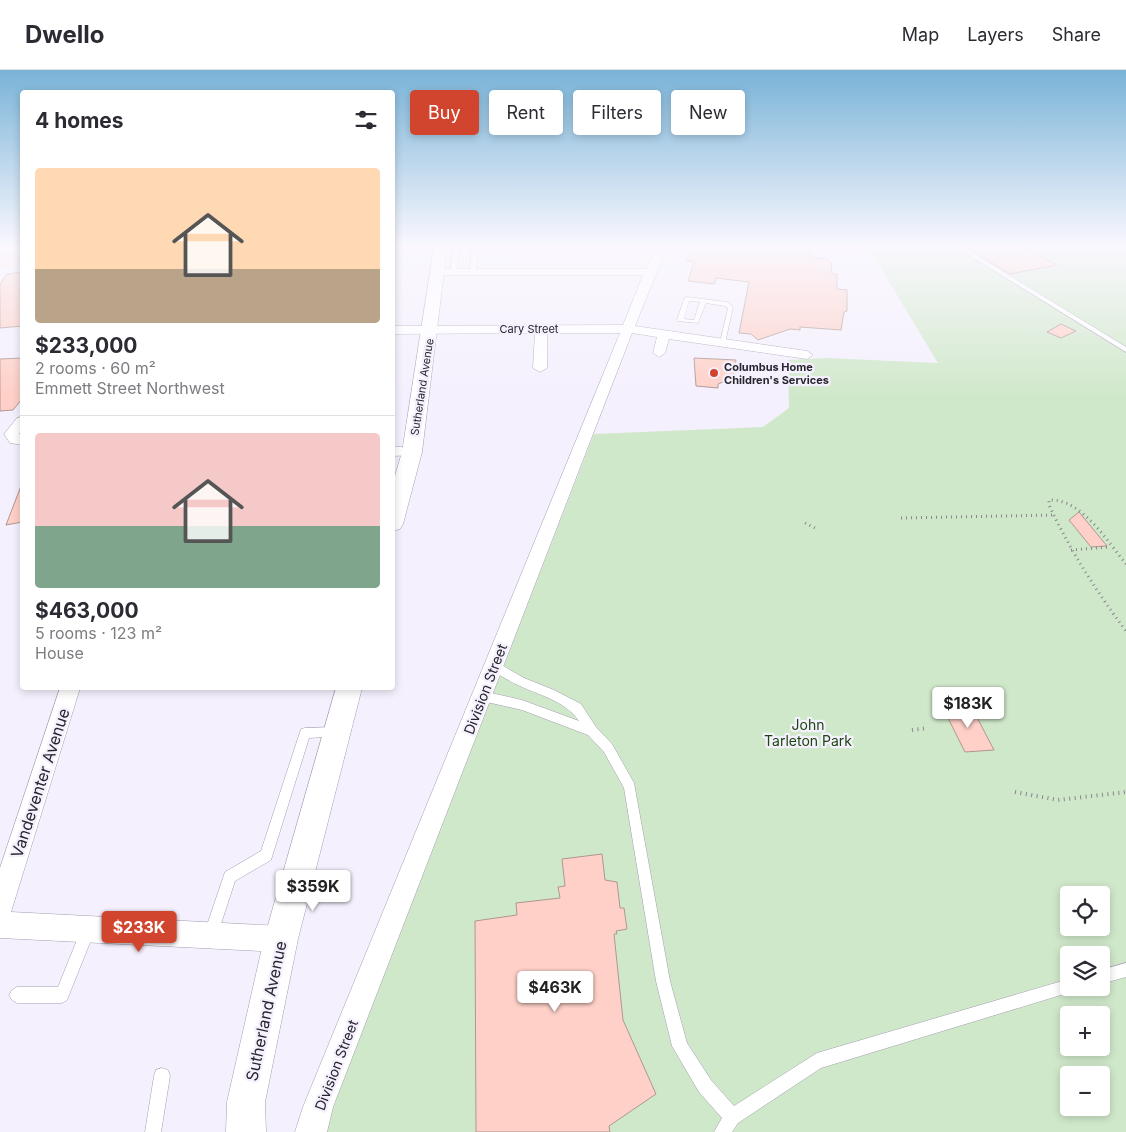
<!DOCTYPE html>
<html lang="en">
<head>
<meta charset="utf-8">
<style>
  :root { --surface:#fff; --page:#f7f7f7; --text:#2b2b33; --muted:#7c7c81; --line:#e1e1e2; --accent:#d1452f }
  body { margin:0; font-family:Inter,sans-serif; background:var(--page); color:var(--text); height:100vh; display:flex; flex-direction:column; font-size:19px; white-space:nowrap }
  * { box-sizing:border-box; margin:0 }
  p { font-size:16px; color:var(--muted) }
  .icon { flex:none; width:28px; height:28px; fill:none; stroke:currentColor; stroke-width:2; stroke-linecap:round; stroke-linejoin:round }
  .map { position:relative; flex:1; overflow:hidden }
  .side { position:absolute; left:20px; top:20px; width:375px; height:600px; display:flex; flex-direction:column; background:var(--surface); border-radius:5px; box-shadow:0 2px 8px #0003 }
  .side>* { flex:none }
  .guide { position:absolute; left:410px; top:20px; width:475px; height:45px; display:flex; gap:10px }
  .fabs { position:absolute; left:1060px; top:816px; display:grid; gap:10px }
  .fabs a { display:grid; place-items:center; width:50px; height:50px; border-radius:5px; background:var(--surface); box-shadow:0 2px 8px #0003; font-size:25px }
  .price { position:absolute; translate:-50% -42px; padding:0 11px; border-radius:5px; background:#fff; color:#222; font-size:16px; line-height:32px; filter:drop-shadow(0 1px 2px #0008) }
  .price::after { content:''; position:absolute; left:50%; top:30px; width:15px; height:11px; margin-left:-8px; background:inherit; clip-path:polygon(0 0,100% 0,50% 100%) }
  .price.current { background:var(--accent); color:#fff }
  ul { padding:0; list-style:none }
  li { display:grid; align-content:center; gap:10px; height:265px; padding:0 15px }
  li+li { border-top:1px solid var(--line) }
  li span { display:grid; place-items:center; height:155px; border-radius:5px; color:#555 }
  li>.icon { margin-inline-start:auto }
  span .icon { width:90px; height:90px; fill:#fffc; stroke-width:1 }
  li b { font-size:21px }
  h2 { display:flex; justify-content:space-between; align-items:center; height:60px; padding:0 15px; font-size:21px }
  .tag { padding:0 18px; border-radius:5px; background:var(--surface); box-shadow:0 2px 8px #0003; font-size:18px; line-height:45px }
  .tag.current { background:var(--accent); color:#fff }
  header { display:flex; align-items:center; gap:30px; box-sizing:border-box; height:70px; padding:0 25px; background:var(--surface); border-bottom:1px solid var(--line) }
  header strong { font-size:24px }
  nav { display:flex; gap:28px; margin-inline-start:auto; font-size:18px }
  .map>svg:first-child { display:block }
  .industrial { fill:#fce2dd }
  .green { fill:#d0e8ca; fill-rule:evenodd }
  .building { fill:#fed0c7; stroke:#ae9792 }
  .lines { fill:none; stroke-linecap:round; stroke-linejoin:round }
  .service-casing { stroke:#a59db1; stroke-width:1 }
  .minor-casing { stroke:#a59db1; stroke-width:1 }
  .tertiary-casing { stroke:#a59db1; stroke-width:1 }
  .path-far1 { stroke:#89858f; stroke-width:3; stroke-dasharray:1 4; stroke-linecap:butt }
  .path { stroke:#89858f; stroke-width:4; stroke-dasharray:1 4.5; stroke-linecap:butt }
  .service { fill:#fff; fill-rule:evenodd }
  .minor { fill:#fff; fill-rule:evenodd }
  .tertiary { fill:#fff; fill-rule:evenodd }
  .poi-dot { fill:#d1452f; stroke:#f5f0fd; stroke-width:2 }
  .labels { text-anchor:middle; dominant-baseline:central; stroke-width:4.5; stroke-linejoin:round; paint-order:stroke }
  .far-street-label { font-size:11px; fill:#28252c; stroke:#f5f0fd }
  .far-poi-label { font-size:11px; font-weight:bold; fill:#28252c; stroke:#f5f0fd; text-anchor:start }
  .street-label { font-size:14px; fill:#28252c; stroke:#f5f0fd }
  .park-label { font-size:14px; fill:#1b460d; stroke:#f5f0fd }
  .near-street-label { font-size:16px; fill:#28252c; stroke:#f5f0fd }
</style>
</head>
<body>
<header>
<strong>Dwello</strong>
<nav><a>Map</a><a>Layers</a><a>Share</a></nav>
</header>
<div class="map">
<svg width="1126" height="1062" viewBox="0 0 1126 1062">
  <rect width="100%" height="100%" fill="#f5f0fd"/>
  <path class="industrial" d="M0,177h22v19l-22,2z"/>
  <path class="green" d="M868,177h258v885h-800l7,-29 261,-669 169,-7 26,-19 -1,-48 39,-2 111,5zM1069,825h32v33h-32zM1069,885h32v33h-32zM1069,945h32v33h-32zM1069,1005h32v33h-32z"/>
  <path class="building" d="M691,177h118l-1,5 5,1 -1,4 15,2 4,3 1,12h5v15l10,1v21l-3,1 -3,18 -41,-3v3l-10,-1 -32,11 -7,-6 -12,-1 10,-51 -33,-4 -2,6 -26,-3 6,-19 -8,-1z
    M967,177h55l35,18 -47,9z
    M22,202v54l-22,2v-44l7,-10z
    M1061,254l15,7 -15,7 -14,-6z
    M22,288v41l-9,11 -13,1v-52z
    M694,288l42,2 -3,18 -15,6v4l-22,-2z
    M21,416l1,36 -16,3z
    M1079,442l28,34 -16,1 -22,-27z
    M971,636l23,44 -29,2 -22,-44z
    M602,784l3,26 12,2 3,26h4l3,21 -11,2 1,3h-3l9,86 33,74 -47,32 1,6h-134l-1,-211 42,-6 -1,-12 44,-5 -2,-11 7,-1 -3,-27z"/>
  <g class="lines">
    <g class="service-casing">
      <path id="service" d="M454,177h6l-4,25 -3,2 -3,-2z
        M472,177h6l-2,25 -3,2 -3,-2z
        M956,177h7l163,100v5z
        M687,227l40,5 6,5 -8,36 -5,-1 8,-34 -3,-2 -19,-3 -8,20 -20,-2 -1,-1 7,-21zM689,231l11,1 -6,18 -10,-1z
        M493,590l31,18 30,12 27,14 15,23 16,17 22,39 36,198 17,62 24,37 23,26 83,-53 252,-74v9h7l-2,3 -253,77 -83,55 -6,9h-18l8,-14 -23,-26 -27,-46 -16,-65 -32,-193 -20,-36 -16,-17 -66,-25 -44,-10 -2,-4 2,-4 4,-1 40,9 57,21c-14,-21 -42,-26 -63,-37 -9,-4 -18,-10 -27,-16l-1,-3 1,-3z
        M336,657l4,1 2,4 -2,4 -31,2 -38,122 -36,21 -19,58 -5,2 -5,-2 -2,-5 21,-62 36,-21 40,-122 4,-1z
        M88,853l5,2 2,5 -28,70 -5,3h-45l-5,-3 -3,-5 3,-5 5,-3h41l25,-62z
        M1126,893v14l-25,7v-14z
        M162,998l6,2 2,6 -9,56h-16l9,-56 2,-6z"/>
    </g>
    <g class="minor-casing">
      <path id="minor" d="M657,177h10l-32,79 172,25 6,4 -6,4 -138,-20 -4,14 -6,4 -6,-4 4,-16 -25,-4 -299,774 -6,25h-32l8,-25 317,-774h-73v35l-7,4 -7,-4 2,-35 -143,1v-8l231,-1 20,-50h-206l-5,-3 5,-3h209z
        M22,347v13l-3,4 3,1v10l-12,-2 -6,-9 13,-16z
        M392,376l25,3 3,3 -3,3 -25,1z
        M60,618h20l-69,224 270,14 9,4 4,9 -4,9 -9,4 -281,-14v-70z"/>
    </g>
    <g class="tertiary-casing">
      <path id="tertiary" d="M434,177h13l-25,205 -19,72 -3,5 -8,2v-45l10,-34z
        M336,618h26l-64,251 -33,163 1,30h-40l1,-30 37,-163z"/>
    </g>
    <path class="path-far1" d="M901,448l153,-3
      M805,453l10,5
      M1071,480l39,-3
      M1126,494c-18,-22 -45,-66 -77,-64v5c21,45 47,86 77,126"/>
    <path class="path" d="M912,660l15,-2
      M1015,722l43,8 68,-8"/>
    <use href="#service" class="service"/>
    <use href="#minor" class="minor"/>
    <use href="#tertiary" class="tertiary"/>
  </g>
  <linearGradient id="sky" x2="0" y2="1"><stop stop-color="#79b3d8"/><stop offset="0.54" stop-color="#faf8fe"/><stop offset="1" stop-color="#faf8fe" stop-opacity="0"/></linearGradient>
  <rect width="1126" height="326" fill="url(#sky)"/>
  <circle class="poi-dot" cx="714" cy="303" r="5"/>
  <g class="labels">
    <g class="far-street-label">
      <text x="529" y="259">Cary Street</text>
      <text transform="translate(422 317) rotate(-81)">Sutherland Avenue</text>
    </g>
    <g class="far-poi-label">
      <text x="724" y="297">Columbus Home<tspan x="724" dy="13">Children's Services</tspan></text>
    </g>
    <g class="street-label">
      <text transform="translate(485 619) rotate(-69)">Division Street</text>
      <text transform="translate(336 995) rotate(-69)">Division Street</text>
    </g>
    <g class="park-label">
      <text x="808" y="654">John<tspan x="808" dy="16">Tarleton Park</tspan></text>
    </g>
    <g class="near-street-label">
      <text transform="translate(40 713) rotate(-72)">Vandeventer Avenue</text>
      <text transform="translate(266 941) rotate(-78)">Sutherland Avenue</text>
    </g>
  </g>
</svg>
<div class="fabs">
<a><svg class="icon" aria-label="locate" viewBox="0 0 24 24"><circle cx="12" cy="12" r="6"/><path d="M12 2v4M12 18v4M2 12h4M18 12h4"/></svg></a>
<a><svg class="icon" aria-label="layers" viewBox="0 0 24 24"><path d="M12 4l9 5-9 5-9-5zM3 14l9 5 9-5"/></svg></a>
<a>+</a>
<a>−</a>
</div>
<b class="price" style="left:968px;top:659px">$183K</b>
<b class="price" style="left:313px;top:842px">$359K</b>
<b class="price current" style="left:139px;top:883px">$233K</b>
<b class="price" style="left:555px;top:943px">$463K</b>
<div class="guide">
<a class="tag current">Buy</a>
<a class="tag">Rent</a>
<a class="tag">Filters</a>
<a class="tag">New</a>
</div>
<section class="side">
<h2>4 homes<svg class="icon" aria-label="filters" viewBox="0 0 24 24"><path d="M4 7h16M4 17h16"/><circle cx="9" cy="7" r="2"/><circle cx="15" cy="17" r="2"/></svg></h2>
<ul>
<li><span style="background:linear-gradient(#ffd9b3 65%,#b9a48a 0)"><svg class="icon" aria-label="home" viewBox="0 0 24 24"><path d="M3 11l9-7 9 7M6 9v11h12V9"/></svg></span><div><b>$233,000</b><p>2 rooms · 60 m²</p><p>Emmett Street Northwest</p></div></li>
<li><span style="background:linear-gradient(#f6c9c9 60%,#7fa58c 0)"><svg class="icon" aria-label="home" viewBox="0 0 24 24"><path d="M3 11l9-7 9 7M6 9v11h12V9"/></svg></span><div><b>$463,000</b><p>5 rooms · 123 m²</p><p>House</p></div></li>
</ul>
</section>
</div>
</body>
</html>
